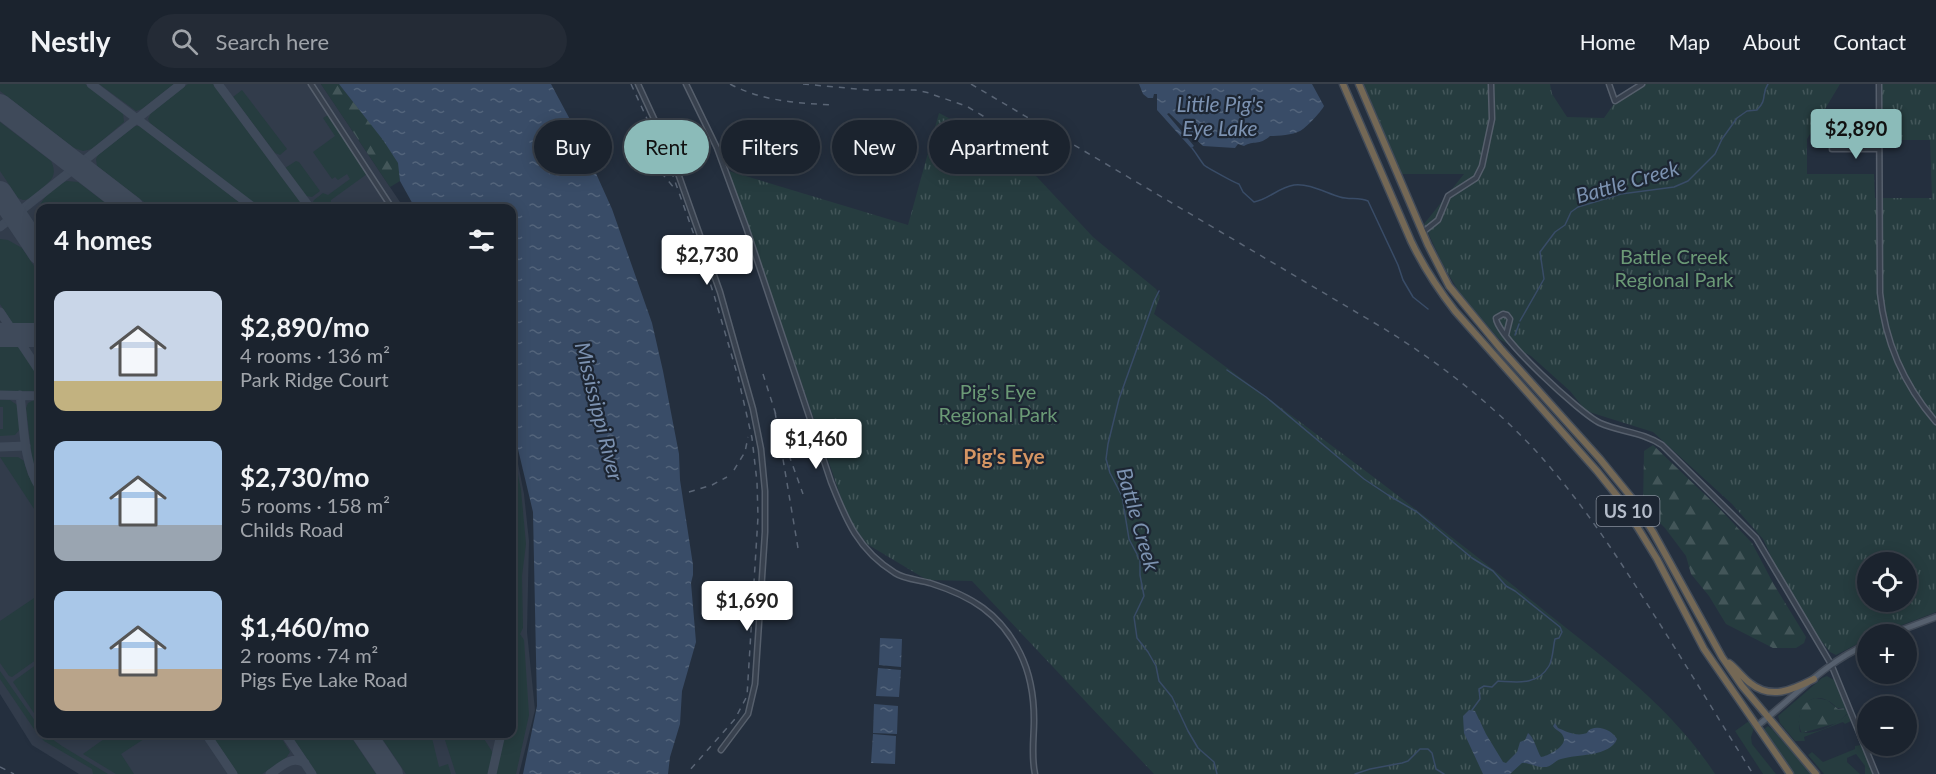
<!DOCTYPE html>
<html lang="en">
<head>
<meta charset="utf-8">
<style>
  :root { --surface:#1b232e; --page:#242b36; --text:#f1f3f6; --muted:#a0a4aa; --line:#39404a; --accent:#8bbbb9 }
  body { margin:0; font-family:Lato,sans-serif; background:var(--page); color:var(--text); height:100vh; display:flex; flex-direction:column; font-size:22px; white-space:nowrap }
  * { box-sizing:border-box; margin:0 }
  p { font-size:20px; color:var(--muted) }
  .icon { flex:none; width:33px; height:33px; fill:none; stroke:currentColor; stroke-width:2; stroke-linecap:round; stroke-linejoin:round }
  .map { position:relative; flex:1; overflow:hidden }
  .panel { position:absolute; left:36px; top:120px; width:480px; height:534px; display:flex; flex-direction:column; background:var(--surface); border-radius:12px; box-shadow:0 3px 15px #0003,0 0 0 2px var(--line) }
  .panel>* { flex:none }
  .top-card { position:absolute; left:534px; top:36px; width:570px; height:54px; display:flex; gap:12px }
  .buttons { position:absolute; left:1857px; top:468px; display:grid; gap:12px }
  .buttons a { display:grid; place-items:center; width:60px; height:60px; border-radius:50%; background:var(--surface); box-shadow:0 3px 15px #0003,0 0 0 2px var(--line); font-size:30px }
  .price { position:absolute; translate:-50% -51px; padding:0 14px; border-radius:6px; background:#fff; color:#222; font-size:20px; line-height:39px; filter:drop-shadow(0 2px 3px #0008) }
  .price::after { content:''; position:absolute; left:50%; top:36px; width:18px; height:14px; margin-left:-9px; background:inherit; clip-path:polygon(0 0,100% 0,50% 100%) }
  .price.on { background:var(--accent); color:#111 }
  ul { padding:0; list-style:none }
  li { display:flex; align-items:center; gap:18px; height:150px; padding:0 18px }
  li span { display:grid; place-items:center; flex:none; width:168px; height:120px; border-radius:12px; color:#555 }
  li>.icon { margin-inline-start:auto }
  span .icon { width:72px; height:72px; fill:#fffc; stroke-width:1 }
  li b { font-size:26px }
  h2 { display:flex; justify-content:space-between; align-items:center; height:72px; padding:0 18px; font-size:26px }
  .pill { padding:0 21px; border-radius:27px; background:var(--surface); box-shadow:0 3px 15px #0003,0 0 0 2px var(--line); font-size:21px; line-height:54px }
  .pill.on { background:var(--accent); color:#111 }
  header { display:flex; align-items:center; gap:36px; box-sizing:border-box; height:84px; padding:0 30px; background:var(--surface); border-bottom:2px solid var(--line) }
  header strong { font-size:28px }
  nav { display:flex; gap:33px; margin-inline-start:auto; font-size:21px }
  .search { width:420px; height:54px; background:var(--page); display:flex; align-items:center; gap:15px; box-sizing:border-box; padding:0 21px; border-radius:33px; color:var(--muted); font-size:22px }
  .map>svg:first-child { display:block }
  .airport { fill:#323c4b }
  .green { fill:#263c3f }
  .forest { fill:url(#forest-firs) }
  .park { fill:url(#park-tufts); fill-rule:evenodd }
  .water { fill:url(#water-ripples) }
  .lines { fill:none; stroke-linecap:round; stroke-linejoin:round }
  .stream { stroke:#394c67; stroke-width:1.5 }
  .taxiway { stroke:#3f4a5a; stroke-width:9 }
  .runway { stroke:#3f4a5a; stroke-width:24 }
  .minor-casing { stroke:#565f6c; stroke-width:7 }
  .major-casing { stroke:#414a57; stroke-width:8 }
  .highway-casing { stroke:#434c59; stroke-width:9 }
  .minor { stroke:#38414e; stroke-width:4 }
  .major { stroke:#56606e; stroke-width:5 }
  .highway { stroke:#746855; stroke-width:6 }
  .rail { stroke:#5a6575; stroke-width:1.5; stroke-dasharray:6 6; stroke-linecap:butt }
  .labels { text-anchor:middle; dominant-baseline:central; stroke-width:4.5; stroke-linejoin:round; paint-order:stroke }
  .shield { fill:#1d2633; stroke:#878f9c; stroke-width:1.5 }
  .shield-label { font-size:18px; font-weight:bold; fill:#b4bcc9 }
  .park-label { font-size:20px; fill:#6b9a76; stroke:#1d2633 }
  .water-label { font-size:21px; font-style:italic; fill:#7c92b1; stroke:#1d2633 }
  .neighbourhood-label { font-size:21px; font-weight:bold; fill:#d59563; stroke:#1d2633 }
</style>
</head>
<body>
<header>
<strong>Nestly</strong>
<div class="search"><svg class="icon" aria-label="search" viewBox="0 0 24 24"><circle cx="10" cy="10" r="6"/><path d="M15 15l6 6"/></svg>Search here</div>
<nav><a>Home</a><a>Map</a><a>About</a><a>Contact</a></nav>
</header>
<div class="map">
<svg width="1936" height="690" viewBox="0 0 1936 690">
  <defs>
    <pattern id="forest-firs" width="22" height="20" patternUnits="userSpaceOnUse" patternTransform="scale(1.5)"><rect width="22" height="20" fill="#263c3f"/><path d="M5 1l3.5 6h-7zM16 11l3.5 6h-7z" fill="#435659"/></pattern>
    <pattern id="park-tufts" width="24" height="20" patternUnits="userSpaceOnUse" patternTransform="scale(1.5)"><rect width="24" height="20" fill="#263c3f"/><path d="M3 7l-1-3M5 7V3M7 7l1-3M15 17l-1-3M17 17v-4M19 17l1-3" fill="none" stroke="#435659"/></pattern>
    <pattern id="water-ripples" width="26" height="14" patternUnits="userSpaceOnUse" patternTransform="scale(1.5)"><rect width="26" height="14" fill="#394c67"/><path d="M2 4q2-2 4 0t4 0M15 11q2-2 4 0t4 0" fill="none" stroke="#53647b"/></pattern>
  </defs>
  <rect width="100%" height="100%" fill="#242f3e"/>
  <path class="airport" d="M0,0h321l83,124h-364v526h472v-301l12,61 5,47 -2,91 8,78 -16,64h-440l-47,-29 -32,-51z"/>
  <path class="green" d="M0,0h85l38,29 1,9 -32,27 -9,2 -9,-3 -74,-57z
    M99,0h75l-32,25 -6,2z
    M188,0h25l92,124h-45l-110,-85 -2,-4 3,-6z
    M242,6l45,59 -7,6 -5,-2 -42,-56z
    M328,31l39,59 -36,26v4l-5,4h-11l-3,-4 2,-4 9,-7 5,2 22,-16 -3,-5 -9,6 -3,-3 -3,2 -19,-27 22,-16 -12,-18z
    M0,38l51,39c2,4 4,10 2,15 -2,6 -19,21 -25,23 -5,2 -5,1 -10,-1l-18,-27z
    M135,42h5l5,4 102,78h-95l-55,-42 -1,-7 2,-4z
    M296,77l3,1 21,29 -8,6 -6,-1 -21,-28z
    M67,97l11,1 34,26h-72v23c-11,-21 8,-42 27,-50z
    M0,155l8,1 14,8 18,27v52h-25l-15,-23z
    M0,259h16l24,35v10l-2,3h-38z
    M0,316h10l7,5 3,24 -5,6 -15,1v-7h3v-22h-3z
    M34,316h6v81l-7,-16 -7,-57 2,-5z
    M512,360l9,46 5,54 -4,32 1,52 -3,6 4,6 5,75 -13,59h-20l9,-40h7z
    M0,373h18l6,4 4,14 12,20v23z
    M40,510v63l-28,20 -3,-1 -9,-13v-42z
    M40,578v27l-5,4 5,7v22l-27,-40 2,-2z
    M0,587l40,57v6h5l17,12 46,28h-15l-1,-5 -48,-28 -10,-12 -34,-50z
    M1827,592l7,4 12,28h-9c-21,-23 -43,-3 -37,24 14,4 39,-8 48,-19l3,8 -6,3 -2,-2 -39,15 1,4h-10l-15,-18 -2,-7 44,-38z
    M1749,637l5,7 -3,9 1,7 24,30h-13l-28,-43z
    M1768,642l5,4 39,44h-19l-26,-39 -3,-6z
    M111,650h29l4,5 -23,15 13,20h-18l-33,-20z
    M211,650h68l11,18 -4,6 -24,16h-24z
    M290,650h59l27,40h-59z
    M379,650h52l8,33 9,-3 3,10h-45z
    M443,650h38l12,19 -5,21h-32z
    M1861,661l13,29h-9v-8l-9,-12 -9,4v4l13,12h-36l-16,-19 4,-3 11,10 32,-13v-3z"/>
  <path class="forest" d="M321,0h18l45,56 15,23 1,18 -10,6z
    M1653,361l66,63 33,35 21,40 33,54 -2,6 -8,5h-23l-47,-24 -17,-28 -18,-22 -5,-18 -21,-28 -22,-22 1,-55z
    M1815,614l12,2 11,9 8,-1 2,5 -11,10 -35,10c-7,-12 -2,-31 13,-35z"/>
  <path class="park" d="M1357,0h193l2,10 15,23 37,1 12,-17 26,-17h198l-33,55v35h67l1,24h57l-2,-58h-49v-56h55v528l-57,22h-11l-1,5 -31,16 -6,-3 -36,-46 -31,-67 -31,-35 -79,-72 -67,-21 -16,-20 -39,-35 -32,-17 -38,-44 -17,-28 -20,-43 40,-50h-68zM1868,478h38v40h-38z
    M939,29l65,34 33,30 56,60 63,52 4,7 -6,18c129,95 257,189 381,289 65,53 134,100 180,171h-561l-182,-193 -45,-1 -60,-36 -19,-26 -119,-347 179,54z"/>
  <path class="water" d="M339,0h212l30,56 31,69 40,114 11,48 16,83 1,26 13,85v10l-2,8 5,59 -14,49 -2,33 -10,33 -2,17h-145l14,-68 -4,-194 -21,-88v-216h-97l-15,-27 -2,-18 -15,-23z
    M1139,0h173l12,22c-3,6 -19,23 -24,25 -7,4 -22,5 -30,5 -11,10 -16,4 -26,10l-6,-2 -3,4 -32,-2 -34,-33 -2,1 27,32 -3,2 -34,-38v-16h-3l-1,4h-5l-5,-4z
    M880,554l22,1 -1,28 -22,-2z
    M878,584l23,2 -2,27 -23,-1z
    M874,620l24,2 -1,28 -24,-1z
    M1469,626l6,1 11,23 17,28 3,1 11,-11 3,-10 5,-2 3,-7c6,4 9,18 13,24 7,-1 28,-12 22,-21 -2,-5 -7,-5 -10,-10l2,-3 3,5c7,3 17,8 25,6 7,-1 2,-2 8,-5 9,-4 22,2 26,10 -7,18 -40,15 -56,20 -6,1 -9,8 -16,8 -8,1 -14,-4 -23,-4l-12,11h-27l-19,-41 -1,-17z
    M873,650l23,2 -1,28 -24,-1z"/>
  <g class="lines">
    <path class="stream" d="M1192,64c4,5 8,12 12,17 2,2 31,18 35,19l4,8 11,10c14,-2 25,-15 40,-17 15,-2 32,8 46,12 9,3 19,0 28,4l30,64 5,15 10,17 15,12
      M1159,207l-5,10 -35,98 -11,45 -2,15 4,14 12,23 7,43 11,21v15l4,21 -10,21 3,21 11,14 8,14 3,15 13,16 16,34 10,17 16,14 3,12
      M1520,237l24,-42 -4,-27 15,-20 10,-7 6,-13 7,-5 43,-13 53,-7 14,-6 27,-27 7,-15 15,-21 10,-7 10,-1c11,-11 4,-16 11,-26
      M1515,251l4,-11
      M1227,286l39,27 98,82 24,16 29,17 55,46 21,13 13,15 9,5 45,36 2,5 -3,6 -4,1c-2,8 -2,20 -6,27 -12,20 -32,16 -51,15l-6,6 -8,-1 -5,3 1,10 -8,11
      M1355,690l15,-5 32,-6 6,-2 12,-12h8l4,4 4,16 8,5"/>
    <path class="taxiway" d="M91,0l163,124
      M218,0l92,124
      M0,143l181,-143
      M0,228l40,60
      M0,311l40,1
      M20,311c4,31 3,67 20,93
      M0,363l26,-1
      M206,650l27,40
      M285,650l27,40
      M270,690c12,-8 21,-19 35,-11
      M492,690l9,-40"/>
    <path class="runway" d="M0,22l132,102
      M0,109l40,60
      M0,251h40
      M364,650l27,40"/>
    <g class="minor-casing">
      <path id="minor" d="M311,0l81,124
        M638,0l36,78 46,130 33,117 8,40 4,42v41l-10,152 -7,30 -27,36
        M686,0l31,64 29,79 85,255c15,38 27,68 64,91 9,6 24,7 35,10 41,13 70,30 90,70 10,20 14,45 14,67 0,18 -3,36 1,54
        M1609,0l6,17 27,-17
        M1879,0l1,209c5,49 24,92 56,129
        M1832,65h47
        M1423,148l15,-12 10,-24 28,-18 6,-12 10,-47 -1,-35
        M1506,251l4,-16 -3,-4 -4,-1 -7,4c1,19 85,96 104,105 20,9 43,9 62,22l94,93 75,126 45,110"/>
    </g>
    <g class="major-casing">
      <path id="major" d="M1891,550l45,-17
        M1757,642c36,-28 68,-64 111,-82"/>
    </g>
    <g class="highway-casing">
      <path id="highway" d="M1343,0l68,157c12,25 27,48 44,70l142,160 25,31 35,57 47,90 86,125
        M1359,0l69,161 21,41 52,63 99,110 31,38 22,35 69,125 20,29 74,88
        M1729,579c8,6 13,14 21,20 21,17 42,7 64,-4"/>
    </g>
    <use href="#minor" class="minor"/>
    <use href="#major" class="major"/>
    <use href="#highway" class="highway"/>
    <path class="rail" d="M631,0l41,89 26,73 16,49 24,82 14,61 5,44 1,35 -11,179 -12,23 -47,53
      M730,0c32,17 66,19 102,21
      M803,0l65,6h47l15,3
      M971,0l412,244c55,34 107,74 152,122 41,45 75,95 107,146 38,59 74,119 111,178
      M934,11l29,10
      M968,23l70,42
      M642,58l13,23 20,24
      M763,290l14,44
      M775,328l23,136
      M789,371l14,39
      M734,386l11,-18 3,-15
      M689,408l23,-7 15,-8
      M0,683l14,7"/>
  </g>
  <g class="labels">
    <rect class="shield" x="1596.5" y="412" width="63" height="30" rx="4.5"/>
    <g class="shield-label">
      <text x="1628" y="427">US 10</text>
    </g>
    <g class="park-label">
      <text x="1674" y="172">Battle Creek<tspan x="1674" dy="23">Regional Park</tspan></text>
      <text x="998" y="307">Pig's Eye<tspan x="998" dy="23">Regional Park</tspan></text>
    </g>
    <g class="water-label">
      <text x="1220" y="19">Little Pig's<tspan x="1220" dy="24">Eye Lake</tspan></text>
      <text transform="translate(1627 97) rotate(-16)">Battle Creek</text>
      <text transform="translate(600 327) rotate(76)">Mississippi River</text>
      <text transform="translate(1139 435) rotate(74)">Battle Creek</text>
    </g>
    <g class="neighbourhood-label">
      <text x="1004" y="371">Pig's Eye</text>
    </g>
  </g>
</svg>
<div class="buttons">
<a><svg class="icon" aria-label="locate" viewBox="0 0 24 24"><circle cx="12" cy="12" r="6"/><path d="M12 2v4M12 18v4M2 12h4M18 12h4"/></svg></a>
<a>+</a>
<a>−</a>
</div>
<b class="price on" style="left:1856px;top:76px">$2,890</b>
<b class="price" style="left:707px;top:202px">$2,730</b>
<b class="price" style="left:816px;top:386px">$1,460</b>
<b class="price" style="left:747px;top:548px">$1,690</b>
<div class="top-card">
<a class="pill">Buy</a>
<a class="pill on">Rent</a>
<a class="pill">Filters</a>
<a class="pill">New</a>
<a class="pill">Apartment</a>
</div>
<section class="panel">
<h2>4 homes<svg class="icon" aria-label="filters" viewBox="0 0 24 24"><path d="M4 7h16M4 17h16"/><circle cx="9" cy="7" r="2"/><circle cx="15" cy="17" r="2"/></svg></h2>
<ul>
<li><span style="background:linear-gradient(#c9d6e8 75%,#c2b280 0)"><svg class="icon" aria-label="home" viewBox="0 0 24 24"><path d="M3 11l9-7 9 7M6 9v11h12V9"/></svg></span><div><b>$2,890/mo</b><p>4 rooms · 136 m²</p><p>Park Ridge Court</p></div></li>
<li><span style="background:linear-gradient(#a9c7e8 70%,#9aa5b1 0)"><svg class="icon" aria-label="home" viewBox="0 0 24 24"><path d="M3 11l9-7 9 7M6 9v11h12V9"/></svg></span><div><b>$2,730/mo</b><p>5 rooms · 158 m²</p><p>Childs Road</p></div></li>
<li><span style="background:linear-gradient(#a9c7e8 65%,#b9a48a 0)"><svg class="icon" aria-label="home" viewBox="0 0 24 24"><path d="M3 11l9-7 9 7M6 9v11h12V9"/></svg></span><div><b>$1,460/mo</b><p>2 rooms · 74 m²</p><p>Pigs Eye Lake Road</p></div></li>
</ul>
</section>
</div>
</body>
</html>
